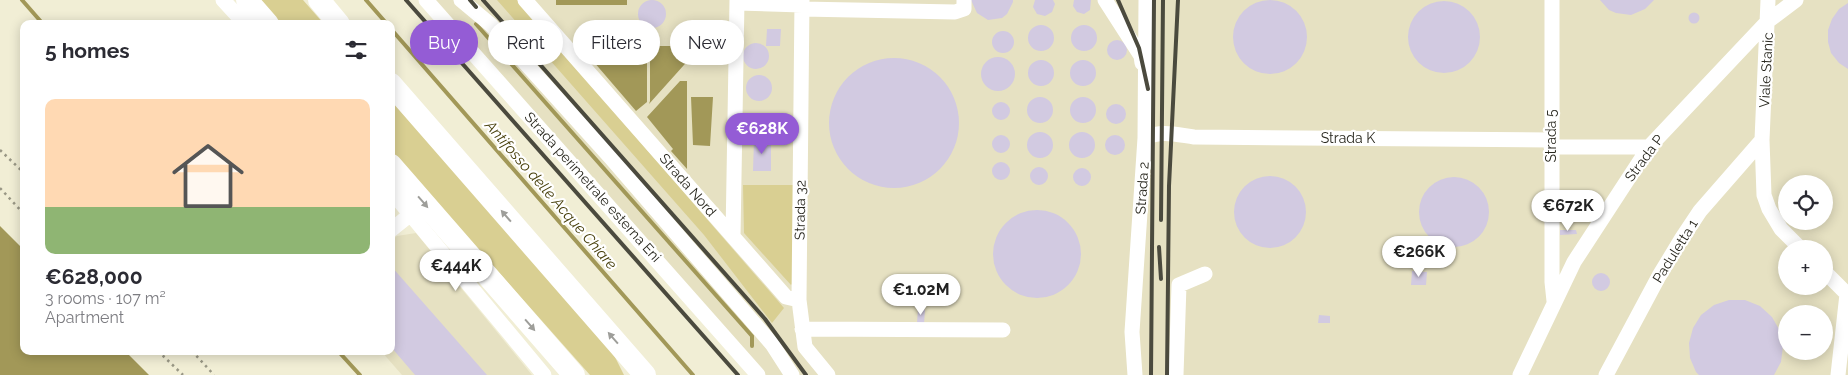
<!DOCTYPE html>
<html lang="en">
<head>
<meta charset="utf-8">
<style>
  :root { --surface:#fff; --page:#f7f7f7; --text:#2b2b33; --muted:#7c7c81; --line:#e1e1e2; --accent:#945cd5 }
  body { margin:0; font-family:Raleway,sans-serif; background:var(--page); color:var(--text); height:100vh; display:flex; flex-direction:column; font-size:19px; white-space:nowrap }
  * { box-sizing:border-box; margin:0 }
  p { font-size:16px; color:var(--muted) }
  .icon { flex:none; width:28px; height:28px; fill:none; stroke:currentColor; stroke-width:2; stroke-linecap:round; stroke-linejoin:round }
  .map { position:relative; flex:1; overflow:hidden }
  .details { position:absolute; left:20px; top:20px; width:375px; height:335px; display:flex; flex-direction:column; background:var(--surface); border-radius:10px; box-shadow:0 2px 12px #0003 }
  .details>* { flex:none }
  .top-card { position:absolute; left:410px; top:20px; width:475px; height:45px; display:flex; gap:10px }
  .tools { position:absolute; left:1778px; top:175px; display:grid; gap:10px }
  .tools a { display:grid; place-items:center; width:55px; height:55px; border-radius:50%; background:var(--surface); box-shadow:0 2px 12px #0003; font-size:25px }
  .price { position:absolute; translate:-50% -42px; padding:0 11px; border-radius:18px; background:#fff; color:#222; font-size:16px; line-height:32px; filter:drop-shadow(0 1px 2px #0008) }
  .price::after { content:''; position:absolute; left:50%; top:30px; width:15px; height:11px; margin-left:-8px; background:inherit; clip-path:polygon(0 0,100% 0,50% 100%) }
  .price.on { background:var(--accent); color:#fff }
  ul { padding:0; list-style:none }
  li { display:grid; align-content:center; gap:10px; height:265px; padding:0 25px }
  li+li { border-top:1px solid var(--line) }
  li span { display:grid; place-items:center; height:155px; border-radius:10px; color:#555 }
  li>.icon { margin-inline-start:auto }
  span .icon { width:90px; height:90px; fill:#fffc; stroke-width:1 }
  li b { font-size:21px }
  h2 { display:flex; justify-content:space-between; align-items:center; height:60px; padding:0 25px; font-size:21px }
  .pill { padding:0 18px; border-radius:22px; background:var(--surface); box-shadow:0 2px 12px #0003; font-size:18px; line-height:45px }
  .pill.on { background:var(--accent); color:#fff }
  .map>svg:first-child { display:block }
  .built { fill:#e6e1c2; fill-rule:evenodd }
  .green { fill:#d9cf92 }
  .water { fill:#a29858 }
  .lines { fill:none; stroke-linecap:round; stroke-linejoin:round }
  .stream { stroke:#a29858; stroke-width:4 }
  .building { fill:#d2cae1 }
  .path { stroke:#999785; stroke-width:2.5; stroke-dasharray:2.5 4; stroke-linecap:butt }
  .minor { stroke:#fff; stroke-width:15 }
  .highway { stroke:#fff; stroke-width:22 }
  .rail { stroke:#4b4a3e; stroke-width:4 }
  .oneway { fill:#9e9e9a }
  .labels { text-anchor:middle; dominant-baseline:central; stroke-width:4.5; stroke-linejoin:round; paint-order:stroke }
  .street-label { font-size:14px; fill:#28271e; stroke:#fff }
  .water-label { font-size:15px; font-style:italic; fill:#453d08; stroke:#fff }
</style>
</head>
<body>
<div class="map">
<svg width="1848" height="375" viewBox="0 0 1848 375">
  <rect width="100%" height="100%" fill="#f1eed5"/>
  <path class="built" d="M433,0h1415v375h-1086zM1786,184h38v37h-38zM1786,249h38v37h-38zM1786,314h38v37h-38z
    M416,233l116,142h-130l-21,-24h10v-110l6,-5z"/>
  <path class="green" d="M259,0h44l21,24h-44z
    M497,0h20l267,308 -12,15 -68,-88z
    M391,100l221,251 12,24h-34l-199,-224z
    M743,185h51l-1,98 -2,2 -47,-52z"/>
  <path class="water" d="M556,0h71v5h-71z
    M581,39l66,1v62l-11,9 -55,-64z
    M650,46h51l-52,58 1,-3z
    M680,81h7v88l-16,-18 2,-2 -26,-32z
    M691,97h22l-3,49 -17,-1z
    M0,226l24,24v101h101l24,24h-149z"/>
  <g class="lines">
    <path class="stream" d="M22,0l21,24
      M366,0l21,24
      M476,24l276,312v10
      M391,29l302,346
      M338,351l22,24"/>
  </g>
  <path class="building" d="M1233 37a37 37 0 1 1 74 0a37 37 0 1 1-74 0Z
    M971,0h42v2l-6,12 -5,4 -14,2 -11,-7z
    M1035,0h18l2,4 -3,8 -7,4 -8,-2 -4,-7z
    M1074,0h17l-1,10 -6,4 -7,-2 -4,-6z
    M1600,0h54l-9,9 -14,6 -15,-2 -7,-3z
    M638 14a14 14 0 1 1 28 0a14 14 0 1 1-28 0Z
    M1408 37a36 36 0 1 1 72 0a36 36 0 1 1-72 0Z
    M1848,3v66l-9,-6 -8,-10 -3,-11v-12l4,-11 7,-10z
    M1688.5 18a5.5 5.5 0 1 1 11 0a5.5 5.5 0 1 1-11 0Z
    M1071 38a13 13 0 1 1 26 0a13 13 0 1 1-26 0Z
    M1028 38a13 13 0 1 1 26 0a13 13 0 1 1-26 0Z
    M767,29h14l-1,17h-14z
    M992 42a11 11 0 1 1 22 0a11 11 0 1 1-22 0Z
    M1107 50a10 10 0 1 1 20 0a10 10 0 1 1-20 0Z
    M743 56a13 13 0 1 1 26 0a13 13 0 1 1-26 0Z
    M981 74a17 17 0 1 1 34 0a17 17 0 1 1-34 0Z
    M829 123a65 65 0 1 1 130 0a65 65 0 1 1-130 0Z
    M1070 73a13 13 0 1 1 26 0a13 13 0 1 1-26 0Z
    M1028 73a13 13 0 1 1 26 0a13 13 0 1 1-26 0Z
    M746 88a13 13 0 1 1 26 0a13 13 0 1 1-26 0Z
    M1027 110a13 13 0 1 1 26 0a13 13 0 1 1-26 0Z
    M1070 110a13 13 0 1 1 26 0a13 13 0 1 1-26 0Z
    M992 111a9 9 0 1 1 18 0a9 9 0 1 1-18 0Z
    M1106 114a10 10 0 1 1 20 0a10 10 0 1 1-20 0Z
    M1069 145a13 13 0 1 1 26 0a13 13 0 1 1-26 0Z
    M1027 145a13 13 0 1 1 26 0a13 13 0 1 1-26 0Z
    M992 144a9 9 0 1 1 18 0a9 9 0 1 1-18 0Z
    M1105 145a10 10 0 1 1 20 0a10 10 0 1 1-20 0Z
    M754,139h17v32h-18z
    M992 171a9 9 0 1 1 18 0a9 9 0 1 1-18 0Z
    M1030 176a9 9 0 1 1 18 0a9 9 0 1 1-18 0Z
    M1073 177a9 9 0 1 1 18 0a9 9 0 1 1-18 0Z
    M1234 212a36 36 0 1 1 72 0a36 36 0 1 1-72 0Z
    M1419 212a35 35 0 1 1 70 0a35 35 0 1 1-70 0Z
    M993 254a44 44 0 1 1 88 0a44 44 0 1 1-88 0Z
    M1560,230h16l1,4 -17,1z
    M391,266l96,109h-72l-24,-28z
    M1412,271l15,1 -1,13h-15z
    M1592 282a9 9 0 1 1 18 0a9 9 0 1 1-18 0Z
    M1729,300h16l15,6 12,11 8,14 3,15 -2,16 -7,13h-75l-3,-3 -6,-14 -1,-15 4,-15 8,-13 13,-10z
    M922,307l3,3 -1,14 -7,-1 1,-14z
    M1319,315l11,1v7h-12z"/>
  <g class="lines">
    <path class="path" d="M0,150l24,23
      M0,188l24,26
      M158,351l25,24
      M192,351l22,24"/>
    <path class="minor" d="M223,0l22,24
      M426,0l332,375
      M461,0l30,25 120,133 161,186 20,31
      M525,0l261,297 13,3 6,47 23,28
      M1105,0l36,56 1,7
      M1552,0v282l2,19
      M1768,0l-6,140 2,55 5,14 12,20 20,20
      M737,3l65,2
      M802,9l153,3 9,-3v-9
      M1145,138c16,-8 33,-3 49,-1l357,3
      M1551,147h98
      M391,191l153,184
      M391,230l20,-16
      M733,236l4,-236
      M1824,271l24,24
      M799,300l3,-300
      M802,329l201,1
      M1135,375l-3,-43 13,-194 1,-138
      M1176,375l3,-90 26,-11
      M1520,375l54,-113 75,-115 119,-126 28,-21
      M1606,375l53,-99 23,-38 18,-27 62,-71
      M1838,375l9,-81"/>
    <path class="highway" d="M247,0l21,24
      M319,0l20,24
      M391,84l254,291
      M391,165l183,210"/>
    <path class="rail" d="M406,0l332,375
      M470,0l6,7
      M483,0l282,319 41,56
      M1118,0l21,48 9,41
      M1161,220l2,-220
      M1159,247l2,32
      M1151,375l3,-375
      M1167,375l2,-189 9,-186"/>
  </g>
  <defs><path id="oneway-solid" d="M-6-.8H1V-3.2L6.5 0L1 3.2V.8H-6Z" transform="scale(1.25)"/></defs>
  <g class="oneway">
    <use href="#oneway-solid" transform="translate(423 202) rotate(49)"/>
    <use href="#oneway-solid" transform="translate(506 216) rotate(-131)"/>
    <use href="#oneway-solid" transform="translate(530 325) rotate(49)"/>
    <use href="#oneway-solid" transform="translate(613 338) rotate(-131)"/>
  </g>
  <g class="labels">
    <g class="street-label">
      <text transform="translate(1766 70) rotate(-87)">Viale Stanic</text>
      <text transform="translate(1551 136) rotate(-90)">Strada 5</text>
      <text x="1348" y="138">Strada K</text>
      <text transform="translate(1644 158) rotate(-53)">Strada P</text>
      <text transform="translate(688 185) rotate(49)">Strada Nord</text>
      <text transform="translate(593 187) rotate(48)">Strada perimetrale esterna Eni</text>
      <text transform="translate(1142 188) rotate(-86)">Strada 2</text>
      <text transform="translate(800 210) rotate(-89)">Strada 32</text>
      <text transform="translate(1675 251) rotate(-58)">Paduletta 1</text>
    </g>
    <g class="water-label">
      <text transform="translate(551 195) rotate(49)">Antifosso delle Acque Chiare</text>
    </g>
  </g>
</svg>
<div class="tools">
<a><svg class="icon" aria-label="locate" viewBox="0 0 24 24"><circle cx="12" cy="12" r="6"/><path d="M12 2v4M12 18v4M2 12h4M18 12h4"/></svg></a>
<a>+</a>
<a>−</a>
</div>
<b class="price on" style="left:762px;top:155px">€628K</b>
<b class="price" style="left:1568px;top:232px">€672K</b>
<b class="price" style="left:1419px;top:278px">€266K</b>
<b class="price" style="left:456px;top:292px">€444K</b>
<b class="price" style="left:921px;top:316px">€1.02M</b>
<div class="top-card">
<a class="pill on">Buy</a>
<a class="pill">Rent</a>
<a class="pill">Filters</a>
<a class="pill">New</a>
</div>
<section class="details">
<h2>5 homes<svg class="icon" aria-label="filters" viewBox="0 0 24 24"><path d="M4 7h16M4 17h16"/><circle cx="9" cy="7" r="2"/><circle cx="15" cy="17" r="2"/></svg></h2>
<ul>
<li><span style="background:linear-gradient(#ffd9b3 70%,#8fb573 0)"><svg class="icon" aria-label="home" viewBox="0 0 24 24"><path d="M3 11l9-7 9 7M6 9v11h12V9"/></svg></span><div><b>€628,000</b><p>3 rooms · 107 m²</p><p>Apartment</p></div></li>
</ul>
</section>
</div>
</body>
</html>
